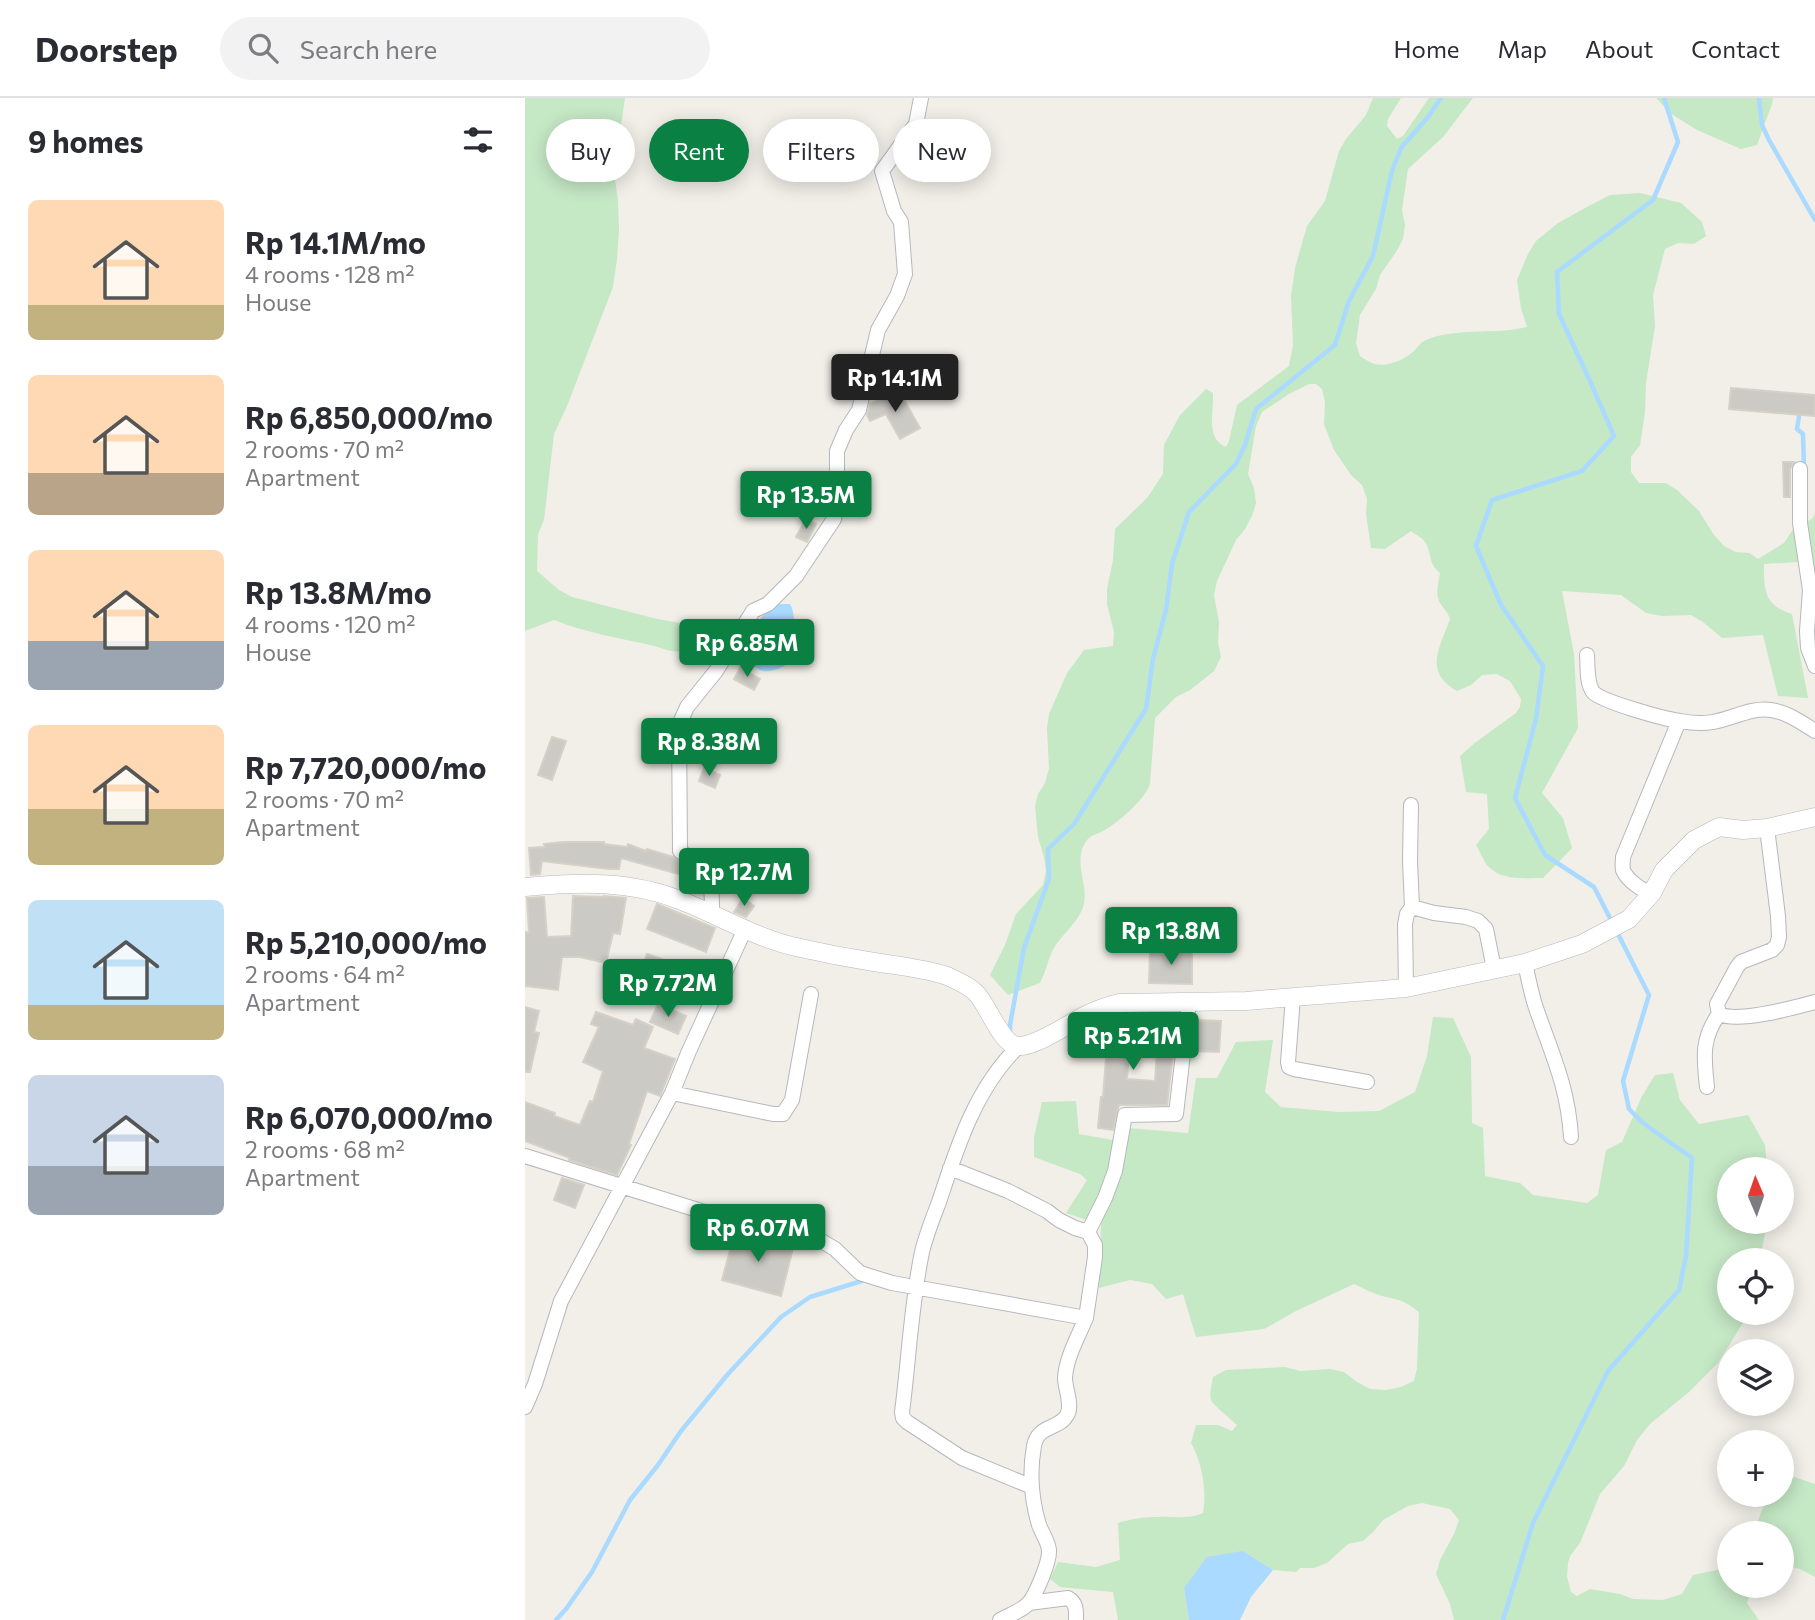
<!DOCTYPE html>
<html lang="en">
<head>
<meta charset="utf-8">
<style>
  :root { --surface:#fff; --page:#f2f2f3; --text:#2b2b33; --muted:#7c7c81; --line:#e1e1e2; --accent:#0b8043 }
  body { margin:0; font-family:Commissioner,sans-serif; background:var(--page); color:var(--text); height:100vh; display:flex; flex-direction:column; font-size:26px; white-space:nowrap }
  * { box-sizing:border-box; margin:0 }
  p { font-size:23px; color:var(--muted) }
  .icon { flex:none; width:38px; height:38px; fill:none; stroke:currentColor; stroke-width:2; stroke-linecap:round; stroke-linejoin:round }
  .map { position:relative; flex:1; overflow:hidden }
  .details { display:flex; flex-direction:column; background:var(--surface); width:525px }
  .details>* { flex:none }
  .hud { position:absolute; left:21px; top:21px; width:665px; height:63px; display:flex; gap:14px }
  .needle { width:46px; rotate:358deg }
  .controls { position:absolute; left:1192px; top:1059px; display:grid; gap:14px }
  .controls a { display:grid; place-items:center; width:77px; height:77px; border-radius:50%; background:var(--surface); box-shadow:0 4px 18px #0003; font-size:35px }
  .price { position:absolute; translate:-50% -60px; padding:0 16px; border-radius:7px; background:var(--accent); color:#fff; font-size:23px; line-height:46px; filter:drop-shadow(0 2px 4px #0008) }
  .price::after { content:''; position:absolute; left:50%; top:42px; width:21px; height:16px; margin-left:-10px; background:inherit; clip-path:polygon(0 0,100% 0,50% 100%) }
  .price.current { background:#222; color:#fff }
  ul { padding:0; list-style:none }
  li { display:flex; align-items:center; gap:21px; height:175px; padding:0 28px }
  li span { display:grid; place-items:center; flex:none; width:196px; height:140px; border-radius:10px; color:#555 }
  li>.icon { margin-inline-start:auto }
  span .icon { width:84px; height:84px; fill:#fffc; stroke-width:1 }
  li b { font-size:30px }
  h2 { display:flex; justify-content:space-between; align-items:center; height:84px; padding:0 28px; font-size:30px }
  .tag { padding:0 24px; border-radius:32px; background:var(--surface); box-shadow:0 4px 18px #0003; font-size:24px; line-height:63px }
  .tag.current { background:var(--accent); color:#fff }
  header { display:flex; align-items:center; gap:42px; box-sizing:border-box; height:98px; padding:0 35px; background:var(--surface); border-bottom:2px solid var(--line) }
  header strong { font-size:33px }
  nav { display:flex; gap:38px; margin-inline-start:auto; font-size:24px }
  .search { width:490px; height:63px; background:var(--page); display:flex; align-items:center; gap:18px; box-sizing:border-box; padding:0 24px; border-radius:38px; color:var(--muted); font-size:26px }
  main { display:flex; flex:1; min-height:0 }
  .map>svg:first-child { display:block }
  .green { fill:#c5e8c5 }
  .water { fill:#aadaff }
  .lines { fill:none; stroke-linecap:round; stroke-linejoin:round }
  .stream { stroke:#aadaff; stroke-width:4.5 }
  .building { fill:#cccac5; stroke:#d6d1c6; stroke-width:2 }
  .minor-casing { stroke:#b5b8bc; stroke-width:16 }
  .tertiary-casing { stroke:#b5b8bc; stroke-width:19 }
  .minor { stroke:#fff; stroke-width:14 }
  .tertiary { stroke:#fff; stroke-width:18 }
</style>
</head>
<body>
<header>
<strong>Doorstep</strong>
<div class="search"><svg class="icon" aria-label="search" viewBox="0 0 24 24"><circle cx="10" cy="10" r="6"/><path d="M15 15l6 6"/></svg>Search here</div>
<nav><a>Home</a><a>Map</a><a>About</a><a>Contact</a></nav>
</header>
<main>
<section class="details">
<h2>9 homes<svg class="icon" aria-label="filters" viewBox="0 0 24 24"><path d="M4 7h16M4 17h16"/><circle cx="9" cy="7" r="2"/><circle cx="15" cy="17" r="2"/></svg></h2>
<ul>
<li><span style="background:linear-gradient(#ffd9b3 75%,#c2b280 0)"><svg class="icon" aria-label="home" viewBox="0 0 24 24"><path d="M3 11l9-7 9 7M6 9v11h12V9"/></svg></span><div><b>Rp 14.1M/mo</b><p>4 rooms · 128 m²</p><p>House</p></div></li>
<li><span style="background:linear-gradient(#ffd9b3 70%,#b9a48a 0)"><svg class="icon" aria-label="home" viewBox="0 0 24 24"><path d="M3 11l9-7 9 7M6 9v11h12V9"/></svg></span><div><b>Rp 6,850,000/mo</b><p>2 rooms · 70 m²</p><p>Apartment</p></div></li>
<li><span style="background:linear-gradient(#ffd9b3 65%,#9aa5b1 0)"><svg class="icon" aria-label="home" viewBox="0 0 24 24"><path d="M3 11l9-7 9 7M6 9v11h12V9"/></svg></span><div><b>Rp 13.8M/mo</b><p>4 rooms · 120 m²</p><p>House</p></div></li>
<li><span style="background:linear-gradient(#ffd9b3 60%,#c2b280 0)"><svg class="icon" aria-label="home" viewBox="0 0 24 24"><path d="M3 11l9-7 9 7M6 9v11h12V9"/></svg></span><div><b>Rp 7,720,000/mo</b><p>2 rooms · 70 m²</p><p>Apartment</p></div></li>
<li><span style="background:linear-gradient(#bfe0f5 75%,#c2b280 0)"><svg class="icon" aria-label="home" viewBox="0 0 24 24"><path d="M3 11l9-7 9 7M6 9v11h12V9"/></svg></span><div><b>Rp 5,210,000/mo</b><p>2 rooms · 64 m²</p><p>Apartment</p></div></li>
<li><span style="background:linear-gradient(#c9d6e8 65%,#9aa5b1 0)"><svg class="icon" aria-label="home" viewBox="0 0 24 24"><path d="M3 11l9-7 9 7M6 9v11h12V9"/></svg></span><div><b>Rp 6,070,000/mo</b><p>2 rooms · 68 m²</p><p>Apartment</p></div></li>
</ul>
</section>
<div class="map">
<svg width="1290" height="1522" viewBox="0 0 1290 1522">
  <rect width="100%" height="100%" fill="#f1efe8"/>
  <path class="green" d="M0,0h100l-11,74 4,29 1,29 -2,29 -4,28 -46,119 -13,28 -10,86 -6,14 -1,37 22,19 13,7 85,22 29,5 13,7 -4,14c-4,3 -10,6 -15,6 -9,2 -17,-3 -26,-5 -33,-8 -68,-13 -100,-26l-29,11z
    M848,0h28l-13,21 -1,7 10,13 6,-3 26,-38h44l-30,39 -35,32 -6,41 3,15 -2,14 -7,13 -16,23 -4,14 -16,26 -4,28 4,13c5,3 10,7 15,8 13,3 29,-4 39,-13 4,-4 7,-9 12,-11 31,-13 69,-5 101,-13l-6,-19 -4,-28 11,-26 8,-13 22,-18 27,-15 25,-13 30,-2 41,10 21,19 4,14 -12,8 -16,-1 -13,6 -12,46 2,31 -9,57 -1,29 -5,33 -9,12v15l8,11h27l11,7 22,21 15,24 10,11 12,6 13,1 9,6 26,-16 8,-12 21,-13 2,-6v62l-14,-2 -3,-10 -34,2c0,27 0,41 28,50l16,84 -30,-2 -15,-61 -41,3 -19,-16 -12,-7 -29,1 -16,-3 -25,-18 -59,-4 12,63 4,74 -36,65 21,25 9,30 -29,30c-18,0 -43,3 -56,-13 -4,-5 -7,-14 -11,-20l13,-16 -2,-35 -21,-2 -6,-36 16,-14 40,-29 4,-6 1,-8 -11,-18 -13,-7 -15,1 -11,10 -14,6c-34,-19 -17,-44 -7,-72 -2,-8 -10,-13 -12,-21 -2,-7 1,-18 2,-25 -13,-11 -7,-18 -15,-31 -3,-5 -9,-7 -14,-11l-26,18 -14,-1 -5,-34 1,-15 -5,-14 -11,-10 -17,-25 -10,-26 1,-22 -3,-13 -6,-5h-7l-20,10 -27,18 -6,14 -8,48 6,14 2,15 -4,13 -7,13 -9,11 -19,41 -3,14 5,27 -1,21 3,14 -7,14 -24,19 -14,7 -21,21 -5,66c-5,15 -31,38 -45,46 -6,4 -13,4 -18,10 -15,20 1,42 -3,63 -3,17 -21,30 -30,45 -6,10 -8,24 -14,35l-32,12 -18,-20 15,-30 11,-31 27,-29 3,-14 -2,-14 -6,-20 -3,-31 3,-12 7,-11 4,-14 -2,-41 2,-14 18,-41 17,-23 29,-4 1,-14 -7,-28v-15l6,-29 2,-31 32,-31 16,-24 1,-29 16,-30 26,-26 7,4c1,18 -8,46 13,54l3,-6 8,-36 52,-39 4,-21 -2,-49 4,-28 12,-42 18,-25 14,-50 7,-12 20,-24z
    M1131,0h117l-1,6 -15,41 -16,4 -44,-19 -27,-17z
    M908,919l20,1 18,39 1,66 11,5 2,48 35,7 13,12 54,8 11,-8 8,-45 16,-8 20,-46 13,-21 18,-2 7,27 19,24 49,-9 17,30 2,24h-38v53h38l-7,38h-31v52l20,1 -31,50 -29,29 -39,32 -13,16 -13,26 -24,28 -20,49 -10,13 -2,7 -1,14 4,15 6,4 13,-7 30,5 13,5 30,1 19,-6 11,-19 33,-7 3,-4v22h23l-5,17 12,17h-305l-4,-16 -14,-30 4,-14 14,-26 5,-14 -9,-11 -28,-6 -14,3 -25,14 -9,11 -11,10 -15,3 -21,19 -13,5h-14l-4,4 -23,-2 -30,-19 -59,37 5,32h-71l-5,-28 -53,-5 -10,-8 8,-17 38,5 24,-7 -2,-37c12,-4 27,-6 40,-6 15,-1 30,3 45,-4 4,-22 -1,-51 -12,-70l5,-18h22l14,6 5,-6c-5,-5 -24,-20 -26,-25 -2,-6 1,-16 2,-23l13,-7 59,-3 15,4 30,-2 14,3 13,10 13,7 16,1 15,-3 13,-6 3,-13 2,-56c-15,-12 -20,-12 -37,-16 -10,-3 -19,-8 -28,-12l-58,27 -32,18 -68,8 -13,-43 -17,5 -14,-15 -22,-4 -31,8 2,-63 -35,-12 21,-33 -7,-6 -46,-17v-20l8,-35 34,-1 3,33 40,7 9,-13 60,5 8,-55h21l19,-36 37,-2 -8,52 16,15 58,5 40,-1 36,-19 12,-36z
    M1257,1375l33,11v93l-15,-8 -18,-4 -1,-32h-30l4,-5 13,-33 13,-1z"/>
  <path class="water" d="M255,506h10l2,4c5,19 4,39 -6,57 -41,23 -44,-23 -25,-47 5,-6 12,-10 19,-14z
    M718,1453l30,19 -22,27 -11,23h-51l-5,-32 23,-31z"/>
  <g class="lines">
    <path class="stream" d="M1234,0l3,27 7,15 46,80
      M1275,312l-3,19 6,5 1,34
      M1087,824l-18,-35 -49,-32 -30,-57 21,-79 7,-53 -42,-61 -25,-59 16,-46 90,-29 32,-35 -24,-55 -31,-67 -2,-42 96,-72 25,-58 -14,-44
      M485,935v-8l14,-77 25,-69 -1,-30 26,-25 72,-115 7,-50 13,-49 6,-46 17,-52 47,-48 9,-19 11,-36 79,-64 14,-44 24,-45 19,-85 9,-23 27,-31 13,-19
      M31,1522l10,-11 26,-37 38,-72 28,-35 23,-34 47,-57 53,-57 29,-20 55,-17
      M978,1522l30,-97 75,-152 71,-81 7,-34 6,-98 -49,-35 -14,-14 -6,-28 26,-86 -33,-65"/>
  </g>
  <path class="building" d="M1206,290l84,7v21l-86,-7z
    M374,293l21,37 -20,11 -14,-25 -16,7 -3,-6 3,-11z
    M1258,364h11l-4,7v28h-6z
    M281,421l10,5 -9,18 -11,-5z
    M215,570l20,11 -6,11 -20,-11z
    M27,639l14,4 -14,39 -14,-5z
    M179,670l16,7 -5,13 -16,-7z
    M38,744h41v2l23,3 1,-3 18,7 1,-2 26,8 11,9 -2,9 -61,-17 -2,11h-10l-67,-8 -2,13 -9,1 -2,-27 16,-1 -1,-3z
    M48,798l31,1v-1l22,2 -6,36 -7,-1 -7,30 -26,-6h-18l-4,33 -33,-4v-54h4l-2,-34 17,-1 3,40 24,-1z
    M218,800l11,8 -8,11 -12,-5z
    M132,806l58,24 -9,24 -59,-23z
    M625,852h42v34l-43,-1z
    M122,856l40,14 -6,14 -2,-1 -12,23 -13,-7 5,-9 -21,-7z
    M133,906l28,12 -8,18 -28,-12z
    M0,909l14,4 -5,21 5,1 -9,39h-5z
    M71,914l37,13 3,-6 17,8 -9,21 31,11 -15,37 -13,-5 -18,53 2,1 -14,30 -48,-15 1,-2 -45,-17v-39l30,11 -1,3 26,9 10,-24 3,1 10,-31 -20,-9 16,-35 -8,-3z
    M596,916h11l-5,65 28,2 2,-31h5l1,-25 5,1 1,-9 8,1 -10,87h-48l-6,25 -15,-2 3,-31h2l6,-79z
    M672,922l24,1 -2,31 -26,-1z
    M37,1080l22,7 -9,23 -21,-8z
    M210,1134l58,16 -12,48 -59,-16z"/>
  <g class="lines">
    <g class="minor-casing">
      <path id="minor" d="M1275,371v54l10,67 -3,41 1,17 7,18
        M1062,557c1,11 -1,27 6,37 9,10 72,27 87,29 11,2 22,3 33,1 19,-3 38,-15 58,-12 16,2 31,13 44,21
        M1127,795c-10,-2 -25,-13 -29,-23 -1,-3 0,-9 0,-13l56,-136
        M887,809l22,6 32,4 12,4 8,8 8,40
        M187,815c0,-38 -2,-40 -32,-62l-1,-126 8,-18 29,-36 37,-60 15,-7 28,-28 38,-57 3,-16v-52l9,-21 13,-20 19,-80 19,-34 8,-22 -4,-52 -7,-11 -12,-40 34,-47 5,-26
        M1000,865c3,14 6,29 10,42 16,47 33,81 36,132
        M881,890l-1,-64 2,-10 5,-7 -2,-46 1,-56
        M768,899l-5,65 1,5 5,2 73,13
        M1194,916c19,9 74,-6 96,-12
        M494,948c-43,41 -62,101 -80,156 -6,16 -13,33 -17,50 -11,53 -13,107 -20,160l1,6 4,4 55,36 68,28
        M1182,989c-3,-29 -6,-48 12,-73l-2,-10 20,-37 4,-5 31,-12 5,-5 2,-8 -1,-21 -11,-88
        M147,995l101,21h10l9,-14 19,-106
        M0,1058l192,60 65,13 38,11 15,9 25,24 32,10 194,35 9,-61v-12l-8,-15
        M425,1070l58,23 39,20 12,9 16,8 10,3 5,-3 15,-30 10,-27 10,-56 51,-1 13,-112
        M0,1309l10,-23 26,-83 111,-208 17,-42 56,-122
        M504,1505l39,-5c9,5 8,13 8,22
        M475,1522c9,-5 21,-9 28,-16 8,-9 22,-43 21,-54 -1,-9 -7,-17 -10,-25 -8,-27 -10,-51 -5,-79 4,-22 25,-16 33,-31 6,-10 -2,-26 -2,-37 1,-20 13,-41 21,-60"/>
    </g>
    <g class="tertiary-casing">
      <path id="tertiary" d="M0,789c54,-5 106,-7 157,14 38,15 74,37 114,46 26,6 52,11 78,15 24,4 50,6 73,14 9,4 21,9 28,16 13,12 25,51 42,54 17,2 51,-22 67,-30 12,-6 23,-10 35,-13l127,-2 160,-13 119,-25 57,-19 47,-25 23,-26 12,-23 30,-30 25,-13 24,3 24,-2 48,-11"/>
    </g>
    <use href="#minor" class="minor"/>
    <use href="#tertiary" class="tertiary"/>
  </g>
</svg>
<div class="controls">
<a><svg class="needle" viewBox="-14 -14 28 28"><path d="M0-13l5 13h-10z" fill="#e53935"/><path d="M0 13l5-13h-10z" fill="#7c7c81"/></svg></a>
<a><svg class="icon" aria-label="locate" viewBox="0 0 24 24"><circle cx="12" cy="12" r="6"/><path d="M12 2v4M12 18v4M2 12h4M18 12h4"/></svg></a>
<a><svg class="icon" aria-label="layers" viewBox="0 0 24 24"><path d="M12 4l9 5-9 5-9-5zM3 14l9 5 9-5"/></svg></a>
<a>+</a>
<a>−</a>
</div>
<b class="price current" style="left:370px;top:316px">Rp 14.1M</b>
<b class="price" style="left:281px;top:433px">Rp 13.5M</b>
<b class="price" style="left:222px;top:581px">Rp 6.85M</b>
<b class="price" style="left:184px;top:680px">Rp 8.38M</b>
<b class="price" style="left:219px;top:810px">Rp 12.7M</b>
<b class="price" style="left:646px;top:869px">Rp 13.8M</b>
<b class="price" style="left:143px;top:921px">Rp 7.72M</b>
<b class="price" style="left:608px;top:974px">Rp 5.21M</b>
<b class="price" style="left:233px;top:1166px">Rp 6.07M</b>
<div class="hud">
<a class="tag">Buy</a>
<a class="tag current">Rent</a>
<a class="tag">Filters</a>
<a class="tag">New</a>
</div>
</div>
</main>
</body>
</html>
